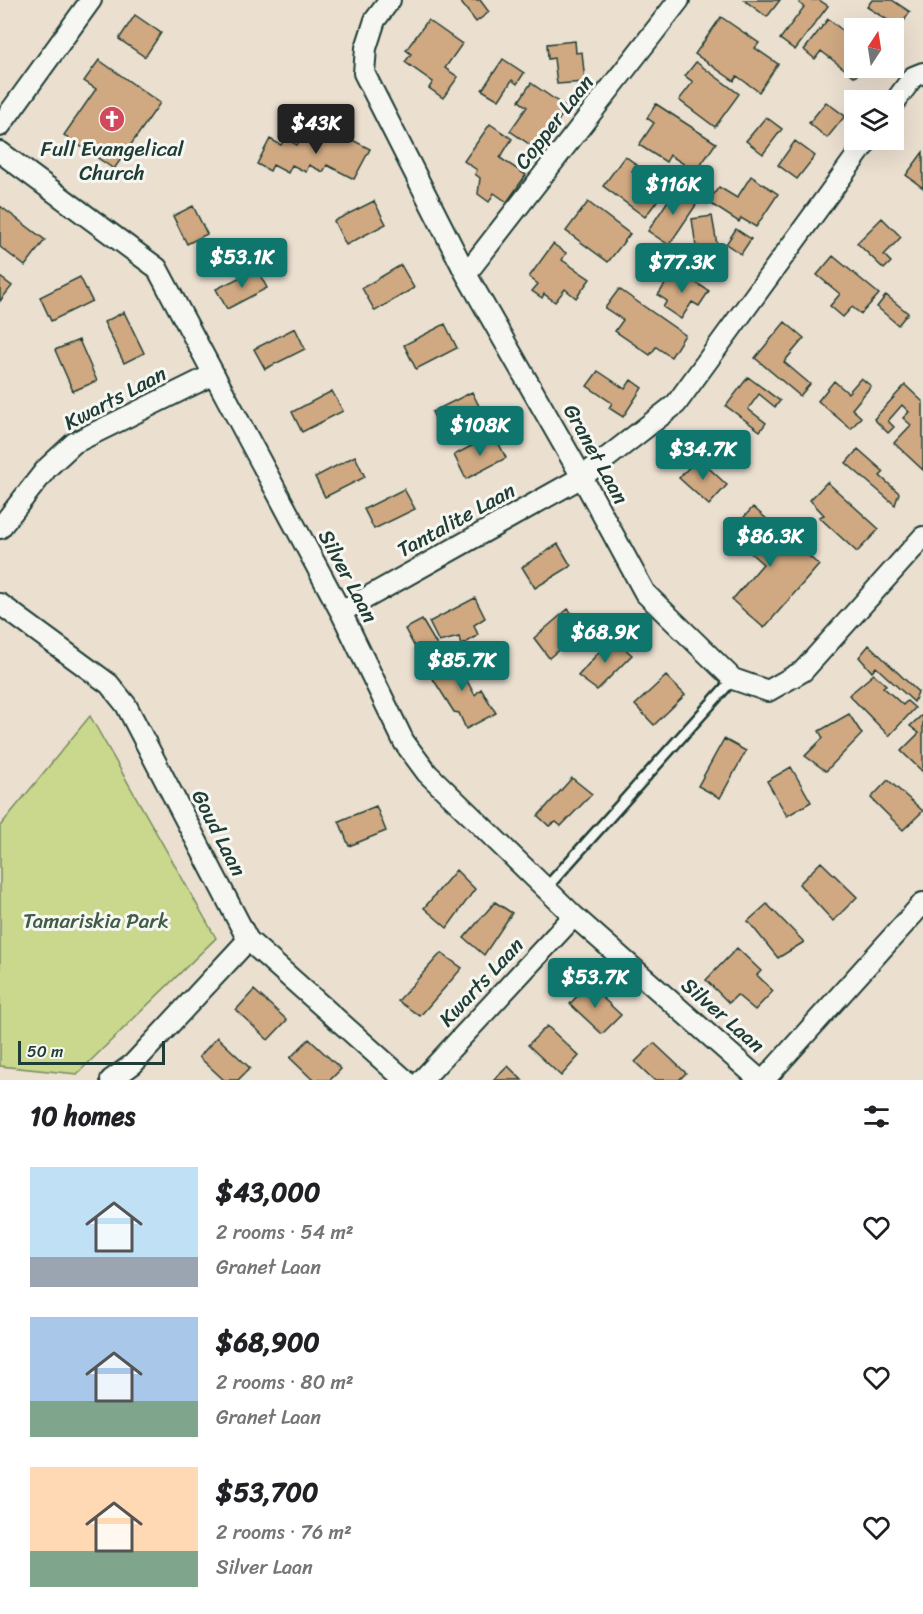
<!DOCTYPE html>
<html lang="en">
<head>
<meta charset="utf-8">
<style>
  :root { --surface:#fff; --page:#f6f6f6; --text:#202124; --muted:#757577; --accent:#0f766e }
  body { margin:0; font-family:Sriracha,sans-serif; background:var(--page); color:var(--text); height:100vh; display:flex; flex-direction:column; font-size:22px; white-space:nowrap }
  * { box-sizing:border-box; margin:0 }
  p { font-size:20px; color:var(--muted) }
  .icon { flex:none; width:33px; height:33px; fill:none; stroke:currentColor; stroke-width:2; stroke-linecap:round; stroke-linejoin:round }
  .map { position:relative; height:1080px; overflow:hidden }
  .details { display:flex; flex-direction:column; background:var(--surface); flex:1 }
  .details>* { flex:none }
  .needle { width:39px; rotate:12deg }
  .fabs { position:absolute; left:844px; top:18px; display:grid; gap:12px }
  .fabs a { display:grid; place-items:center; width:60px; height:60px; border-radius:0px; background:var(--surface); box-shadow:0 6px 24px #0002; font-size:30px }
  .scale { position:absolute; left:18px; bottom:15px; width:147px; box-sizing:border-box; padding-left:6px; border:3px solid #1f3d34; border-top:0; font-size:16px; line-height:21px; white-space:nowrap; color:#1f3d34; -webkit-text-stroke:4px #f6f6f2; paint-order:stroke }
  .price { position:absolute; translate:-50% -51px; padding:0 14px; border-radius:6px; background:var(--accent); color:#fff; font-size:20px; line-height:39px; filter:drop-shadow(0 2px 3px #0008) }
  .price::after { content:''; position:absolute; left:50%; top:36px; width:18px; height:14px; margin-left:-9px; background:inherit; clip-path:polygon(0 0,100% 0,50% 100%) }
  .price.active { background:#222; color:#fff }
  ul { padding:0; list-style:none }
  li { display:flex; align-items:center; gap:18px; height:150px; padding:0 30px }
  li span { display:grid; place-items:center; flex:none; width:168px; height:120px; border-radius:0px; color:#555 }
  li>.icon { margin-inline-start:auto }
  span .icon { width:72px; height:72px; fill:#fffc; stroke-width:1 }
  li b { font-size:26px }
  h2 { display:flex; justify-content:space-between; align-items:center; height:72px; padding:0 30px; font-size:26px }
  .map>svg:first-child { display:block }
  .green { fill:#c9d88c; stroke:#748a60; stroke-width:1.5 }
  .building { fill:#d0a982; stroke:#1f3d34; stroke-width:1.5 }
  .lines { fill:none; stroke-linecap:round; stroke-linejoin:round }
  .lane-casing { stroke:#1f3d34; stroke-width:14 }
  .street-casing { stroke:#1f3d34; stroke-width:24 }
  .lane { stroke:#f6f6f2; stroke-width:9 }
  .street { stroke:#f6f6f2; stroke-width:20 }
  .labels { text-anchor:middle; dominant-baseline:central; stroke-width:6; stroke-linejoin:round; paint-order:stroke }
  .street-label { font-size:21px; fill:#1f3d34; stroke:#f6f6f2 }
  .poi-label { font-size:21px; fill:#1f3d34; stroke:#f6f6f2 }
  .park-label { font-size:21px; fill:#415c46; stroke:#f6f6f2 }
</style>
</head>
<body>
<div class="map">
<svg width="923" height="1080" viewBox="0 0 923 1080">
  <rect width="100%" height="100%" fill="#ebdfd0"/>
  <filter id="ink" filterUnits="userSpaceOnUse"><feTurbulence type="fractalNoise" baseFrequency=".0167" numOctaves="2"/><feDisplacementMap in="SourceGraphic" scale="12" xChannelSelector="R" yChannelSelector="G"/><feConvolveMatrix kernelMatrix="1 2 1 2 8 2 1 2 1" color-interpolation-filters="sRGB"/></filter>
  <g filter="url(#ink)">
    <path class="green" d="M90,716l126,222 -139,136 -77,-8v-240z"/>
    <path class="building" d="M459,0h21l9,12 -13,10z
      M744,0h36l-13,17z
      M801,0h18l9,6 -33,44 -15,-11 24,-32 -5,-4z
      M872,0h20l18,12 -16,24v-8h-6l4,-5 -25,-16z
      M135,15l26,18 -16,24 -26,-18z
      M721,17l38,26 -4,5 23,16 -19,28 -22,-16 -3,5 -39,-27z
      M828,19l27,21v28h8l-8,9 -34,-26 -6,8 -11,-9z
      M428,20l34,24 -17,24 13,9 -15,21 -14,-10 4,-6 -28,-20 6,-8 -5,-4z
      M575,41l1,12 6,-1 3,30 -28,2 -3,-26 -6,1 -1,-15z
      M503,59l21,14 -7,11 -5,-4 -13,20 -17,-10z
      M99,60l61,43 -46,66 -50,-34 32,-46 -12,-8z
      M696,62l43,32 -24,33 -36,-27 14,-18 -8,-6z
      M531,83l36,25 -29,42 -28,-19 17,-24 -8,-6z
      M826,102l19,14 -18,22 -18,-15z
      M656,104l60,39 -20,29 -26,-17 -4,7 -27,-17 15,-22 -7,-5z
      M766,117l16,12 -19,25 -17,-13z
      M490,124l22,15 -12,19 26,17 -19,27 -13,-9 -5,9 -11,-8 2,-16 -5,-4 2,-4 -13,-9z
      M337,132l33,17 -16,30 -27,-14 -4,7 -14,-7 -3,7 -14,-7 -4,8 -15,-8 -3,6 -13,-7 13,-25 11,6 4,-7 12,7 5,-9 14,7 5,-10 13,6z
      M795,141l20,15 -18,23 -19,-14z
      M923,152v36l-17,-13z
      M625,156l12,9 -5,6 31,22 -18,24 -42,-31z
      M751,176l27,18 -22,33 -15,-9 -2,4 -31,-20 11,-15 18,11z
      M677,187l21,15 -29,43 -21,-14z
      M374,201l12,23 -40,21 -12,-24z
      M588,202l42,32 -22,28 -42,-31z
      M0,206l45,34 -20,26 -25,-19z
      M193,206l14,28 -20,10 -14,-28z
      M712,216l7,40 -18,3 -2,-13 -3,1 -4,-28z
      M882,218l19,19 -17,18 7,7 -7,7 -27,-26z
      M736,229l15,10 -10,15 -15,-10z
      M553,244l13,9 -4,7 28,19 -14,19 -11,-9 -10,13 -11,-8 -2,4 -10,-7 6,-7 -9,-7z
      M833,256l46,38 -18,20 -9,-7 -9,10 -13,-11 10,-12 -23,-19z
      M401,265l13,23 -39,23 -13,-23z
      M257,269l10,19 -40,21 -11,-20z
      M675,269l34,22 -10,15 -7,-4 -11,17 -18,-12 4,-6 -9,-6z
      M0,277l12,9 -12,15z
      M80,277l12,24 -41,20 -11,-24z
      M619,289l66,46 -14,22 -15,-10 -6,8 -35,-24 8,-11 -18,-12z
      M886,295l22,18 -10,12 -21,-18z
      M124,312l20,41 -20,10 -20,-41z
      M785,322l19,16 -20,24 26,22 -10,12 -45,-38z
      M445,324l12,24 -41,21 -12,-24z
      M295,328l10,21 -40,20 -11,-20z
      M79,340l18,41 -24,10 -18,-41z
      M598,371l27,18 6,-9 11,8 -19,29 -14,-9 3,-5 -25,-17z
      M748,377l32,24 -5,6 -16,-13 -11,15 18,14 -6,8 -34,-25z
      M861,378l10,8 -19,23 9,8 -10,12 -33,-28 16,-20 14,12z
      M905,385l18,17v68l-29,-27 17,-18 -8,-7 6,-6 -7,-7 -14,16 6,6 -6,6 -14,-14z
      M332,391l11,20 -41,21 -10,-20z
      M472,392l12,24 -40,20 -12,-24z
      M494,434l12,24 -40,21 -12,-24z
      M858,449l26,23 -4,4 19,17 -4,12 -49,-42z
      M355,456l10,21 -40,20 -10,-20z
      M698,458l29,27 -18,20 -30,-27z
      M827,482l52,47 -22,23 -38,-35 5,-2 -14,-15z
      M404,489l11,20 -41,20 -10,-20z
      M753,507l66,58 -55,63 -32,-28 31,-36 -34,-30z
      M558,544l13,22 -36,22 -13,-21z
      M475,598l10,20 -11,7 4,10 -17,11 -2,-9 -20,5 -10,-20z
      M568,609l17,19 -36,30 -15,-20z
      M422,620l16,27 -19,8 -14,-26z
      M612,637l20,18 -35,35 -19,-14z
      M869,645l49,47 -4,10 -38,-35 -4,5 -13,-15z
      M460,656l11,12 -8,6 12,21 6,-6 15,24 -30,16 -7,-16 -5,-1 -26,-41z
      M874,674l12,11 -3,2 20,18 4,-4 8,7 -26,28 -40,-41z
      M666,676l19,19 -31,30 -19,-20z
      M849,714l13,20 -36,37 -21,-15 18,-18 -4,-7z
      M921,716l2,1v55l-22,-21 18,-18 -9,-7z
      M724,739l22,12 -26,47 -22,-12z
      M791,767l20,35 -24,14 -20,-35z
      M572,778l20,16 -31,32 -5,-4 -7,4 -11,-10z
      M888,780l35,31 -20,19 -32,-32z
      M376,806l10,25 -37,15 -10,-25z
      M821,862l36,35 -24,24 -34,-37z
      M456,870l19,19 -28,39 -23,-20z
      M495,902l17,11 -28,42 -20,-17z
      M767,904l37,38 -26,16 -30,-37z
      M737,948l24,23 -4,4 16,16 -18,19 -18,-15 -8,8 -23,-23z
      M441,953l21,15 -42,48 -22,-15z
      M588,984l33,31 -19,19 -32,-30z
      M254,990l33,30 -19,20 -32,-30z
      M547,1026l32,30 -18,20 -33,-31z
      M217,1037l33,31 -12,12h-14l-25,-23z
      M309,1039l32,30 -11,11h-17l-23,-22z
      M654,1043l32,30 -7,7h-25l-19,-18z
      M508,1066l14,14h-28z"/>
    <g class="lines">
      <g class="lane-casing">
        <path id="lane" d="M546,888l187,-209"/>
      </g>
      <g class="street-casing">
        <path id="street" d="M390,0l-15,20 -9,28 -2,25 102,201 116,203 63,116 88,86 35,12 35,-20 120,-134
          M894,103l19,-26 10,-4
          M0,126l91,-126
          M0,152l157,116 184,344 63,130 23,31 147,143 186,164
          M466,274l213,-274
          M0,528l47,-60 27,-25 138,-68
          M0,604l109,80 17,21 122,235 157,140
          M341,612l241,-135 94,-73 192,-264
          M111,1080l22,-16 115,-124
          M422,1080l152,-164
          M764,1080l159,-177"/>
      </g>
      <use href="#lane" class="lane"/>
      <use href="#street" class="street"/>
    </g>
  </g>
  <defs>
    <g id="church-disc" transform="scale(1.35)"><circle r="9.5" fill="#d1495b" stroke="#f6f6f2"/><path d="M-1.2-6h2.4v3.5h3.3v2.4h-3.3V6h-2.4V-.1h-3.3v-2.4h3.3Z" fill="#fff"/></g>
  </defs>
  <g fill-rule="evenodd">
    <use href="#church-disc" x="112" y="119"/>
  </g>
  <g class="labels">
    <g class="street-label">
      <text transform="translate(554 122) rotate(-52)">Copper Laan</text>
      <text transform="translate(115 398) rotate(-28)">Kwarts Laan</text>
      <text transform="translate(596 454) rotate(61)">Granet Laan</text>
      <text transform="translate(456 520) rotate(-29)">Tantalite Laan</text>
      <text transform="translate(348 576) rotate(62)">Silver Laan</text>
      <text transform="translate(219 833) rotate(63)">Goud Laan</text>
      <text transform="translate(481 982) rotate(-47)">Kwarts Laan</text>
      <text transform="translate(723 1015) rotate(41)">Silver Laan</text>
    </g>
    <g class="poi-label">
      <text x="112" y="149">Full Evangelical<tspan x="112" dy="24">Church</tspan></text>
    </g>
    <g class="park-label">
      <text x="96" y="921">Tamariskia Park</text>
    </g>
  </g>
</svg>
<div class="fabs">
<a><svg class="needle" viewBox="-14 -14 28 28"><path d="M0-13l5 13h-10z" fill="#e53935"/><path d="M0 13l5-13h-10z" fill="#757577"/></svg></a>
<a><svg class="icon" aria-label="layers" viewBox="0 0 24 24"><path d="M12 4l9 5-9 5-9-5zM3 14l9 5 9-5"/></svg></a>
</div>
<div class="scale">50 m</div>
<b class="price active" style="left:316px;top:155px">$43K</b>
<b class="price" style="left:673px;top:216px">$116K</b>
<b class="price" style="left:242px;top:289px">$53.1K</b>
<b class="price" style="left:682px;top:294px">$77.3K</b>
<b class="price" style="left:480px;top:457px">$108K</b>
<b class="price" style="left:703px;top:481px">$34.7K</b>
<b class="price" style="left:770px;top:568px">$86.3K</b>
<b class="price" style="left:605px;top:664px">$68.9K</b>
<b class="price" style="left:462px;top:692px">$85.7K</b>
<b class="price" style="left:595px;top:1009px">$53.7K</b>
</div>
<section class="details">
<h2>10 homes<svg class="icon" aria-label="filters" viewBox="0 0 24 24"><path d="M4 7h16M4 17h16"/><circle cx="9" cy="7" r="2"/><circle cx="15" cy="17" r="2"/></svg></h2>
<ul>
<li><span style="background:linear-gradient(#bfe0f5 75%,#9aa5b1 0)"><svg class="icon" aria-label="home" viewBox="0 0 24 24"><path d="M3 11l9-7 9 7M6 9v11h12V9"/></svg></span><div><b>$43,000</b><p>2 rooms · 54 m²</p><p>Granet Laan</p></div><svg class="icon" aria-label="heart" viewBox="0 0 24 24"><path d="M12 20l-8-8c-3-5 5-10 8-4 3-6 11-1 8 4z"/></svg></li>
<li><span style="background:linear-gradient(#a9c7e8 70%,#7fa58c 0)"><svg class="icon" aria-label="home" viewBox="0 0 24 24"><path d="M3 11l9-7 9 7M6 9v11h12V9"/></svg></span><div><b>$68,900</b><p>2 rooms · 80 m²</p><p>Granet Laan</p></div><svg class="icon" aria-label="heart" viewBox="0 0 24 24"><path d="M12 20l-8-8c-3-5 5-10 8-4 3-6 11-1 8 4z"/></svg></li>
<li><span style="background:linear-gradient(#ffd9b3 70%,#7fa58c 0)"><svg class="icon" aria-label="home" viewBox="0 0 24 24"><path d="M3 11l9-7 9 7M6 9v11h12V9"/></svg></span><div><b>$53,700</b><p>2 rooms · 76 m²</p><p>Silver Laan</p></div><svg class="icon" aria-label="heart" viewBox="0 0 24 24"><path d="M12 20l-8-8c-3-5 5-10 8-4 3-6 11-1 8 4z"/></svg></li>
</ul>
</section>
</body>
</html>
